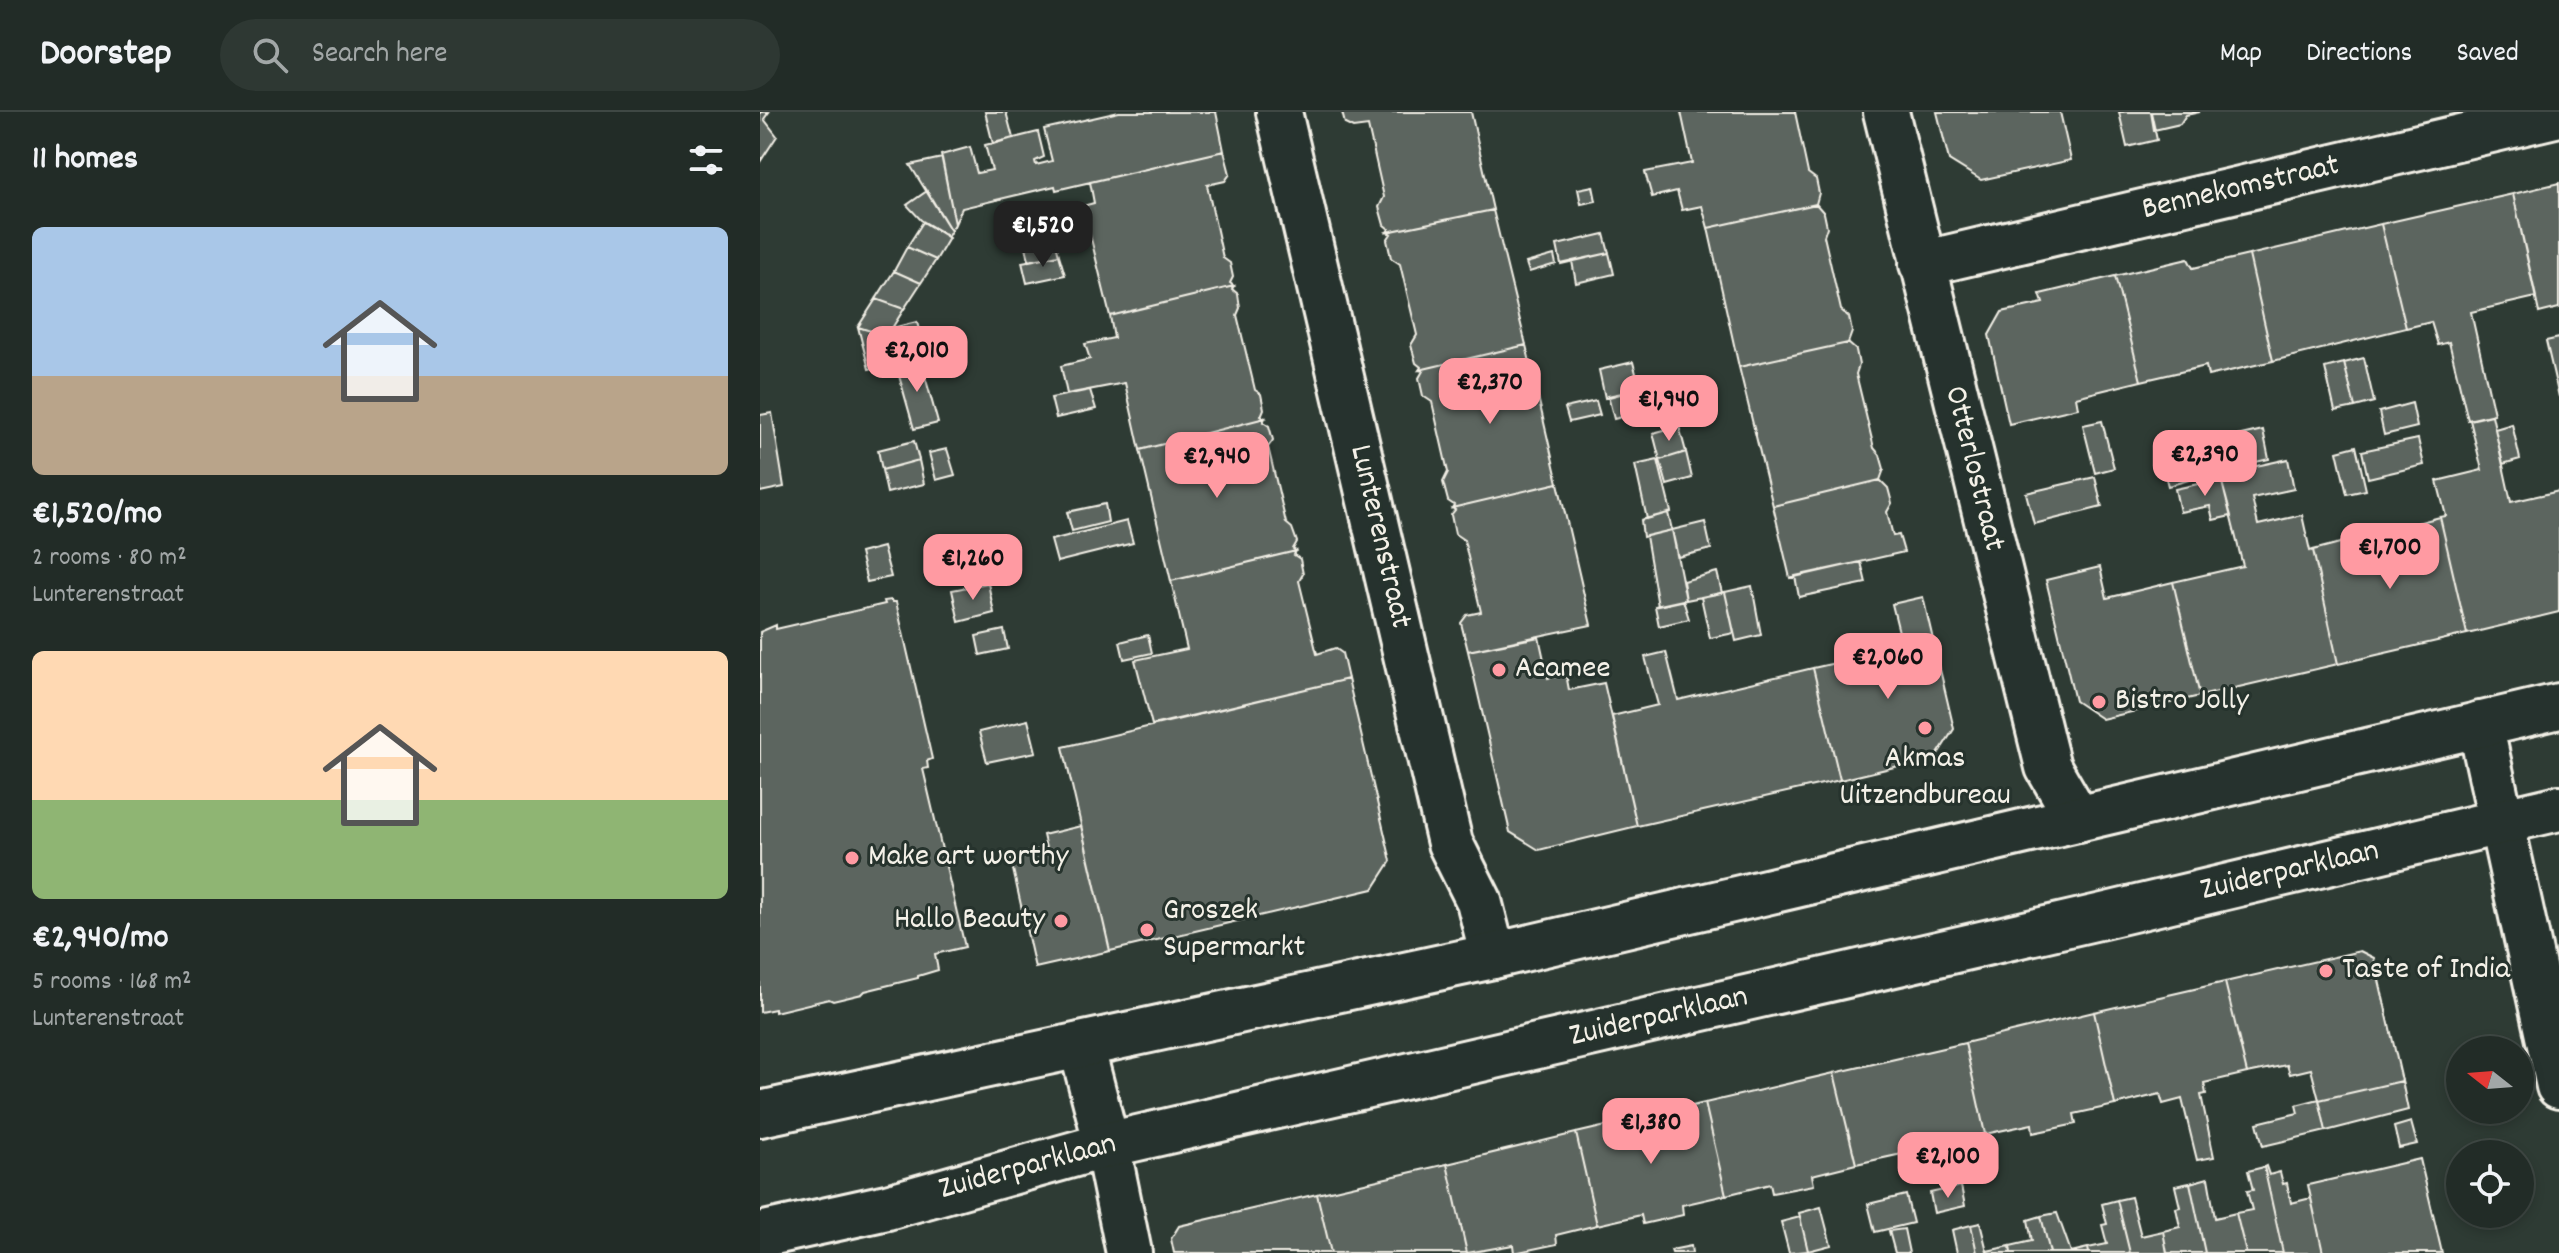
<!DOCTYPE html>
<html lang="en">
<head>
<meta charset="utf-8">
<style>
  :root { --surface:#222c27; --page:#2e3833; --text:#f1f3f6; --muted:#a2a7a7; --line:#3f4844; --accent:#ff9aa2 }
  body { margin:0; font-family:Dekko,sans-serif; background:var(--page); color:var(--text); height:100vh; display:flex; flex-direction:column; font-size:30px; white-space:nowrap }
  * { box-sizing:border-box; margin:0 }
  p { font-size:26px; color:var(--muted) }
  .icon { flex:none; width:44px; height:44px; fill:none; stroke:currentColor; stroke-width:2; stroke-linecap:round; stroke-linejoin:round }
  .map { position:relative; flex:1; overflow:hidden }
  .sheet { display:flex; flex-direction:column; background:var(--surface); width:760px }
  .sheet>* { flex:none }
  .needle { width:52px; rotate:287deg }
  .buttons { position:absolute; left:1686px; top:924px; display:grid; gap:16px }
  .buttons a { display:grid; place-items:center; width:88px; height:88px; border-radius:50%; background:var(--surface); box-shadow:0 4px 12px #0003,0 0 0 2px var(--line); font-size:40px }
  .price { position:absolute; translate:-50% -68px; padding:0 18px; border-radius:16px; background:var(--accent); color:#111; font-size:26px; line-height:52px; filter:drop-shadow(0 2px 4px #0008) }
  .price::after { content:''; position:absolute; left:50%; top:48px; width:24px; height:18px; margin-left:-12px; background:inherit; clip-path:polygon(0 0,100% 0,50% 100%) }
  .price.active { background:#222; color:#fff }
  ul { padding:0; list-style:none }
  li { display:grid; align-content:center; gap:16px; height:424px; padding:0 32px }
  li span { display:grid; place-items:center; height:248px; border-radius:12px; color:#555 }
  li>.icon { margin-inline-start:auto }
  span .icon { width:144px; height:144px; fill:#fffc; stroke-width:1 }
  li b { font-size:34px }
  h2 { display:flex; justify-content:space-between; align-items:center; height:96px; padding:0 32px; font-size:34px }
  header { display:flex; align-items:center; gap:48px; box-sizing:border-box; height:112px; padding:0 40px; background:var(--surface); border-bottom:2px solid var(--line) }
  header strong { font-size:38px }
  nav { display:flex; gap:44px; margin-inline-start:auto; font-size:28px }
  .search { width:560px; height:72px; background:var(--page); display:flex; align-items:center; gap:20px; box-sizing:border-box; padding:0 28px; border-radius:44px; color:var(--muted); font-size:30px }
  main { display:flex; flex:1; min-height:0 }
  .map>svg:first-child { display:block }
  .building { fill:#5c655e; stroke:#f4f1e8; stroke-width:2 }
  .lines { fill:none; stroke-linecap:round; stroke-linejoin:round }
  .minor-casing { stroke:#f4f1e8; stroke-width:50 }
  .secondary-casing { stroke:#f4f1e8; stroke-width:50 }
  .minor { stroke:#26332d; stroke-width:44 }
  .secondary { stroke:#26332d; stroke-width:44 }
  .poi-dot { fill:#ff9aa2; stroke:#26332d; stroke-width:3 }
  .labels { text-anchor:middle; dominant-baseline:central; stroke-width:6; stroke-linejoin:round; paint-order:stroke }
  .street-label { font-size:32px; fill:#f4f1e8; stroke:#26332d }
  .poi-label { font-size:32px; fill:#f4f1e8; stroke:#26332d; text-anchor:start }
</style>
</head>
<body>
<header>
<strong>Doorstep</strong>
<div class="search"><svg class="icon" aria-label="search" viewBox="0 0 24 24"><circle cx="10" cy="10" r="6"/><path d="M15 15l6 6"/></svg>Search here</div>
<nav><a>Map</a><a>Directions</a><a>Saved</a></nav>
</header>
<main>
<section class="sheet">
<h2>11 homes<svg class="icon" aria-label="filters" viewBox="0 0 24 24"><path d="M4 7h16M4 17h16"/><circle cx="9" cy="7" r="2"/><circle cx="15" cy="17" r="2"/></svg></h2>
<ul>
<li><span style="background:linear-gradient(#a9c7e8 60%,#b9a48a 0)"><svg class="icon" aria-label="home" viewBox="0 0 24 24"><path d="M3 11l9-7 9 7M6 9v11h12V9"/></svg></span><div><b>€1,520/mo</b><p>2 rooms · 80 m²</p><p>Lunterenstraat</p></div></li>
<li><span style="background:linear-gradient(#ffd9b3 60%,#8fb573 0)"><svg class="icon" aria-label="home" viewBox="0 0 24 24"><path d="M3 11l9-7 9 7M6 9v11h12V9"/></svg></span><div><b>€2,940/mo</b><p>5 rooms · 168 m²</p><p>Lunterenstraat</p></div></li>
</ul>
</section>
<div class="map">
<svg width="1799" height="1141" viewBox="0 0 1799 1141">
  <rect width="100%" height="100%" fill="#2e3b34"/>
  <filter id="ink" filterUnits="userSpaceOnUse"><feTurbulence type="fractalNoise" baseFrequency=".0125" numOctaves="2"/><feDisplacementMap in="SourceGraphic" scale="16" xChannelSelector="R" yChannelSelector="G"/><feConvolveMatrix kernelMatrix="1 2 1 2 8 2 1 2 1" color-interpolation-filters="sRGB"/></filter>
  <g filter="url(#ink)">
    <path class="building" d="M0,0h9l-5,7 13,17 -17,26z
      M225,0h21l7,26 -20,6z
      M359,0h97l8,39 -168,39 -1,-4 -93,22 -7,16 -14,-69 29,-8 7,26 15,-3 -7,-25 53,-13 6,25 -9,4 1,4 16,-4 -8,-32z
      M582,0h129l22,98 -106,22 2,-3 -5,-4 -5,-18 5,-10 -16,-71 -15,2 -8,-4z
      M921,0h114l13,61 8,6 3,14 -3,11 -108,24 -6,-22 -20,4 -5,-19 -25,6 -7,-25 47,-9z
      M1177,0h123l11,48 -90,20 -32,-20z
      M1359,0h32l6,28 -30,7z
      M1391,0h49l-14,3 -6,9 -26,6z
      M464,39l6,23 -5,7 -18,4 16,73 7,5 3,14 -3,6 4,3 -124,30 -27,-110 11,-3 -4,-21z
      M182,46l13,66 -4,7 -41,-66z
      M1799,71v125l-20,5 -26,-119z
      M833,74l3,15 -15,3 -3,-15z
      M167,79l24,40 -3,5 -27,-16 -14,-15z
      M1753,82l23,103 -65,15 23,102 -26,6 -19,-78 -11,3 -7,-23 -25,6 -25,-104z
      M1056,92l8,9 3,14 -3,9 17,74 8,7 3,15 -4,11 -109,24 -31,-139z
      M733,98l33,135 -107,25 2,-3 -5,-4 -5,-18 6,-10 -17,-71 -9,-6 -4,-18 4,-6 -4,-2z
      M163,110l26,16 -13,22 -29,-13z
      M1621,112l25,104 -133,33 -24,-106z
      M844,122l5,19 -48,11 -4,-19z
      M295,128l4,15 -30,6 -3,-15z
      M147,135l29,13 -15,23 -27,-12z
      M849,141l5,21 -38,9 -4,-22z
      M299,143l6,20 -38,8 -5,-21z
      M794,143l2,9 -27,8 -3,-9z
      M1489,143l24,106 -65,15 -2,-10 -65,15 -26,-105 73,-17 5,9z
      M134,159l27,12 -17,26 -28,-10z
      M1355,164l26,105 -65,16 2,11 -69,16 -20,-89 13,-23 41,-9 -3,-9z
      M474,174l-2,3 6,5 2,14 -3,7 18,75 6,4 3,15 -3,7 4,2 -125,32 -15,-67 -58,11 -6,-28 29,-7 -5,-15 29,-6 -4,-22z
      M116,187l28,10 -17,27 -29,-9z
      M157,210l9,35 -27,7 -7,-36z
      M98,215l29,9 8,27 -26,6z
      M1799,226v59l-13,-56z
      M1088,231l8,7 3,15 -3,9 18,74 6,7 4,14 -4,11 -107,26 -34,-139z
      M766,233l32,138 -106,25 2,-3 -6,-4 -5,-19 5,-10 -16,-70 -9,-6 -4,-18 4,-7 -4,-1z
      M160,246l18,65 -24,6 -18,-64z
      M1604,246l10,44 -19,5 -11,-44z
      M873,250l7,27 -35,9 -6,-28z
      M1584,251l11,44 -20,4 -10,-43z
      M880,277l5,22 -31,8 -6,-23z
      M330,278l6,19 -40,9 -5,-20z
      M836,289l4,14 -31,7 -4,-14z
      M1652,291l5,24 -33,8 -5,-23z
      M12,301l12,74 -24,5v-77z
      M1732,303l19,87 48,-11v121l-92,22 -27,-117 6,-1 -9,-35 45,-11 -12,-50z
      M505,306l-2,4 6,4 4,14 -5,7 11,46 7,30 6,5 5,14 -4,7 3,2 -125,30 -31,-131z
      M1342,309l12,47 -19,5 -12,-48z
      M1752,312l8,35 -17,5 -8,-35z
      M919,314l7,26 -26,8 -7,-27z
      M1503,318l6,29 -31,7 -6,-29z
      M1658,327l6,26 -56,13 -6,-27z
      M154,329l5,19 -37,10 -4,-20z
      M1596,334l10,44 -19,4 -10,-43z
      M1424,335l8,32 -24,7 -9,-33z
      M187,337l8,26 -19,5 -7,-27z
      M926,340l6,26 -25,7 -7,-25z
      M1528,347l6,30 -42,9 6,27 44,-10 8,36 3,-1 25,114 -138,32 -27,-114 70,-16 -23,-92z
      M159,348l5,24 -37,9 -5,-23z
      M898,348l13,52 -24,7 -12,-54z
      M1335,365l7,30 -68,17 -8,-31z
      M1461,367l10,37 -18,4 -3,-14 -30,6 -5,-23z
      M1120,368l8,8 4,15 -5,9 6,24 6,-1 5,17 -114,26 -17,-72z
      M798,371l33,142 -123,26 -7,-28 6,-8 14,-3 -17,-72 -9,-6 -4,-19 4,-5 -3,-2z
      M345,392l3,18 -36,9 -5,-19z
      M908,401l4,17 -29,7 -2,-17z
      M1680,405l27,117 -129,30 -25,-114z
      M367,409l6,22 -76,19 -6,-22z
      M945,410l6,27 -33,8 -6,-27z
      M912,418l14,70 -28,6 -12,-70z
      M123,435l8,30 -24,5 -7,-29z
      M536,439l-2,4 6,4 3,15 -4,7 18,73 18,-6 7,5 6,26 -196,46 -17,-65 52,-11 -16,-68z
      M1101,450l5,21 -67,14 -4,-21z
      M1340,455l7,31 66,-16 27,114 -98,23 -27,-18 -29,-121z
      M957,460l5,21 -36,7 -3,-19z
      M228,471l6,30 -35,9 -7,-32z
      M992,474l9,49 -25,6 -11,-49z
      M965,480l9,41 -24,5 -9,-41z
      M1163,485l31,132 -18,28 -96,23 -27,-112 85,-19 -2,-16 3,-1 -7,-28z
      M131,488l1,2h4l36,157 -5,2 1,7 -5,1 42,178 -30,7 3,16 -20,6v2l-53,13 -3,3 -29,7 -4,-2 -54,13v-3l-15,3v-380l16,-7v4l109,-25 -1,-3z
      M923,488l6,19 -30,7 -4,-20z
      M244,518l4,19 -28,6 -4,-19z
      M388,523l4,18 -28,6 -4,-17z
      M779,525l9,41 18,-4 3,16 35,-7 33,143 -98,24 -29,-18 -42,-181z
      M906,540l12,48 135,-32 27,112 -203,46 -25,-110 46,-11 -13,-48z
      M588,567l43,182 -18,28 -263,62 -47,-204z
      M268,608l8,32 -49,10 -8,-30z
      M321,714l29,125 -75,17 -25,-112 36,-8 -3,-13z
      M1600,839l14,7 28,123 -83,19 -8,-31 -21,5 -3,-9 -40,8 -22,-91z
      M1465,870l22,91 -43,10 2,11 -5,1 13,62 -17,3 -15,-61 -19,5 -3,-10 -45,11 -21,-93z
      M1334,900l21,93 -41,9 2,10 -43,9 -1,-9 -47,10 -20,-91z
      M1205,931l20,91 -43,10 3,9 -41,10 -2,-9 -46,10 -22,-91z
      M1074,961l22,91 -44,11 2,10 -42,8 -2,-9 -44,11 -21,-92z
      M1642,969l6,29 -82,21 -7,-31z
      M1559,987l7,32 -63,15 -6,-23 41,-10 -2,-8z
      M945,991l21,92 -44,10 1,10 -40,9 -2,-9 -44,10 -21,-92z
      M1651,1010l6,22 -18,4 -5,-21z
      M816,1021l21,92 -41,10 1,9 -43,9 -1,-8 -46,8 -20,-89z
      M1660,1047l22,94h-119l-15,-68z
      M687,1052l20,89h-136l-14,-59z
      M1506,1054l3,9 11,-3 3,12 4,-1 4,20 20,-5 12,55h-40l-19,-86z
      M1504,1055l19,86h-37l-10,-40 16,-3 -5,-19 6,-1 -5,-19z
      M1448,1066l7,40 21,-5 10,40h-41l-15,-70z
      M1430,1071l15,70h-38l-4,-22 17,-4 -4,-19 4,-1 -5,-21z
      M1201,1074l4,20 -31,7 -4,-20z
      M557,1082l14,59h-157l-3,-14 8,-13z
      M1146,1083l7,28 -38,9 -7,-28z
      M1371,1085l10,39 22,-5 4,22h-37l-13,-53z
      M1357,1088l13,53h-41l-1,-5 19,-4 -5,-19 5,-1 -5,-20z
      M1061,1095l10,38 -23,6 -9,-38z
      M1297,1101l14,39 17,-4 1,5h-39l-9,-37z
      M1281,1104l9,37h-39l-1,-7 22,-5 -4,-21z
      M1040,1105l8,34 -19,2 -8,-31z
      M1220,1111l7,28 23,-5 1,7h-34l-6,-28z
      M1211,1113l6,28h-20l-5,-23z
      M1144,1117l5,24h-14l-6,-22z
      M931,1134l1,7h-20l-1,-3z"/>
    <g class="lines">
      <g class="minor-casing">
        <path id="minor" d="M519,0l171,731 29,58 14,55
          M1126,0l162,655 30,52
          M1162,152l637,-150
          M1720,612l79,362
          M321,933l26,100 22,108"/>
      </g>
      <g class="secondary-casing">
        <path id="secondary" d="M0,1002l733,-158 1066,-250
          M0,1123l127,-28 220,-62 996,-229 456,-108"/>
      </g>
      <use href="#minor" class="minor"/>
      <use href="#secondary" class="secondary"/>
    </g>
  </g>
  <g class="poi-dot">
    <circle cx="739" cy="558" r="8"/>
    <circle cx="1339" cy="590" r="8"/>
    <circle cx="1165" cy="616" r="8"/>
    <circle cx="92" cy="746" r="8"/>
    <circle cx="301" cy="809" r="8"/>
    <circle cx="387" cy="818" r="8"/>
    <circle cx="1566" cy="859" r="8"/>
  </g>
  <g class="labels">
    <g class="street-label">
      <text transform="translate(1481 77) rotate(-13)">Bennekomstraat</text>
      <text transform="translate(1213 357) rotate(76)">Otterlostraat</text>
      <text transform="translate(619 425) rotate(77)">Lunterenstraat</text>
      <text transform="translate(1530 760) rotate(-13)">Zuiderparklaan</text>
      <text transform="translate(899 906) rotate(-13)">Zuiderparklaan</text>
      <text transform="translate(268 1056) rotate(-15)">Zuiderparklaan</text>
    </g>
    <g class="poi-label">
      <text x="755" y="558">Acamee</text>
      <text x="1355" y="590">Bistro Jolly</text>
      <text x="1165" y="648" text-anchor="middle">Akmas<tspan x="1165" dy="37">Uitzendbureau</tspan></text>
      <text x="108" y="746">Make art worthy</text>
      <text x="403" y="800">Groszek<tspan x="403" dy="37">Supermarkt</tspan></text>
      <text x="285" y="809" text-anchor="end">Hallo Beauty</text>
      <text x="1582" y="859">Taste of India</text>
    </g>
  </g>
</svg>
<div class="buttons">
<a><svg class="needle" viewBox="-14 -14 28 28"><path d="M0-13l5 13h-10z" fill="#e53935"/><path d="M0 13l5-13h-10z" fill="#a2a7a7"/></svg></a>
<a><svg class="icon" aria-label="locate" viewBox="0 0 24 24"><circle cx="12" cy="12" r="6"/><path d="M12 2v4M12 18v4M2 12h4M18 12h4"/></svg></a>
</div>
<b class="price active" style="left:283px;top:157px">€1,520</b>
<b class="price" style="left:157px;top:282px">€2,010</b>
<b class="price" style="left:730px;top:314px">€2,370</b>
<b class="price" style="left:909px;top:331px">€1,940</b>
<b class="price" style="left:1445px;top:386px">€2,390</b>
<b class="price" style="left:457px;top:388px">€2,940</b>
<b class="price" style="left:1630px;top:479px">€1,700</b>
<b class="price" style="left:213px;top:490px">€1,260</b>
<b class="price" style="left:1128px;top:589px">€2,060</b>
<b class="price" style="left:891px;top:1054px">€1,380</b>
<b class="price" style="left:1188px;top:1088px">€2,100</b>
</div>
</main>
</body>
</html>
